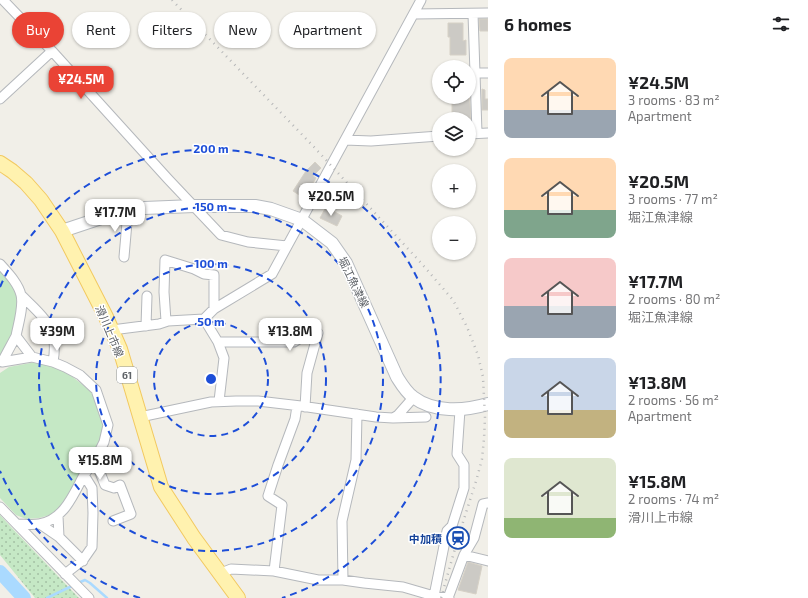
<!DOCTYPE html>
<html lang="en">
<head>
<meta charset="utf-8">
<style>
  :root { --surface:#fff; --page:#f2f2f2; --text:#202124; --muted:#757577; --accent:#ea4335 }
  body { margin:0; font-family:"Exo 2","Noto Sans JP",sans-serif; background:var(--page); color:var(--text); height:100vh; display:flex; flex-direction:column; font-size:15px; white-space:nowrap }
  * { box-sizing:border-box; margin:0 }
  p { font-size:13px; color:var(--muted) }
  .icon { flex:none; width:22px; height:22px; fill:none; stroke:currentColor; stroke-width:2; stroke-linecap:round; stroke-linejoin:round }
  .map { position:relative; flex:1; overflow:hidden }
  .details { display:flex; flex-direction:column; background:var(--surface); width:320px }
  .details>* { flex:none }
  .guide { position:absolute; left:12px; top:12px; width:380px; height:36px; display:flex; gap:8px }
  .fabs { position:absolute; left:432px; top:60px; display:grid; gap:8px }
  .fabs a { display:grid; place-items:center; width:44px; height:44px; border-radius:50%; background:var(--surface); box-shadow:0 1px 3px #0004; font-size:20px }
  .price { position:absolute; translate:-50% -34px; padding:0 9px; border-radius:8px; background:#fff; color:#222; font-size:13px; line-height:26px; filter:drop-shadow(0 1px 2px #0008) }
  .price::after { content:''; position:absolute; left:50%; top:24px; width:12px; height:9px; margin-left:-6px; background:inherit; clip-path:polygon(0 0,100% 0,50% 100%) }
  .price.current { background:var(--accent); color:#fff }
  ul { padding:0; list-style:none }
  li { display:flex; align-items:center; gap:12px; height:100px; padding:0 16px }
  li span { display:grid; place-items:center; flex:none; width:112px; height:80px; border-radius:8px; color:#555 }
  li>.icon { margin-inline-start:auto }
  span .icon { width:48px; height:48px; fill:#fffc; stroke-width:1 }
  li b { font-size:17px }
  h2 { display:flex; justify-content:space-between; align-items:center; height:48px; padding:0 16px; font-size:17px }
  .tag { padding:0 14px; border-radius:18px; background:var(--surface); box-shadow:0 1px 3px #0004; font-size:14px; line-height:36px }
  .tag.current { background:var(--accent); color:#fff }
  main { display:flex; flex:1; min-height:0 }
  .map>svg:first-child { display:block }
  .grass { fill:url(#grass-dots) }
  .pitch { fill:#c5e8c5 }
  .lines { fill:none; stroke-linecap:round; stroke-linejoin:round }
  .stream { stroke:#aadaff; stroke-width:2.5 }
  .river { stroke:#aadaff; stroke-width:14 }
  .building { fill:#cccac5; stroke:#d6d1c6 }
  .street-casing { stroke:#b5b8bc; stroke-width:11 }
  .secondary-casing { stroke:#b6babf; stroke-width:14 }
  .primary-casing { stroke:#f2c960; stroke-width:16 }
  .street { stroke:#fff; stroke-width:9 }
  .secondary { stroke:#fff; stroke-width:12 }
  .primary { stroke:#fff2af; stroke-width:14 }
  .rail { stroke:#b6b7b8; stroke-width:2.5; stroke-dasharray:1 5; stroke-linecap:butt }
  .ring { fill:none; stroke:#1d4ed8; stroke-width:2; stroke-dasharray:7 5 }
  .labels { text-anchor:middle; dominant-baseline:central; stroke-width:3; stroke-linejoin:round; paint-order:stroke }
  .shield { fill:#fff; stroke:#8f9295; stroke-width:1 }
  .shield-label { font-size:10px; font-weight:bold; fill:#5f6368 }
  .street-label { font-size:11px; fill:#5f6368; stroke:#fff }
  .transit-label { font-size:11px; font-weight:bold; fill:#164399; stroke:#fff; text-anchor:end }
  .centre { fill:#1d4ed8; stroke:#fff; stroke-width:2 }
  .ring-label { font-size:12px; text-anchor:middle; font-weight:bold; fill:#1d4ed8; stroke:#fff; stroke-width:3; stroke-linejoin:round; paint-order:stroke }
</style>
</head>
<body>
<main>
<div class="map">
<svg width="488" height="598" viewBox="0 0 488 598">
  <defs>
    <pattern id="grass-dots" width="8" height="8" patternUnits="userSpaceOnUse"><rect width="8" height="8" fill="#c5e8c5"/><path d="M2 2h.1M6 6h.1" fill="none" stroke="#a3c0a4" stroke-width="1.8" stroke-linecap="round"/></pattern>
  </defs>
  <rect width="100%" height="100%" fill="#f1efe8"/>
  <path class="grass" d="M0,515l11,12 68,71h-44l-35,-43z"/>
  <path class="pitch" d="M0,269l16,20 2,15 -6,33 -12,22z
    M36,362l25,6 31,24 13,37 -10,22 -15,23 -15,30 -8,9 -18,5 -13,1 -10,-4 -16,-17v-125l9,-6z"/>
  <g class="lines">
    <path class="stream" d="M78,583l7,-3 5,3 17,15
      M47,598l27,-13"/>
    <path class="river" d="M0,572l24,26"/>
  </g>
  <path class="building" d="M479,19h9v12h-8z
    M448,23h15v18l3,-1v15h-16v-18h-2z
    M482,89l3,1v9h3v11h-6z
    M469,90l2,29h-19v-22h17z
    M315,162l6,6 -8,8 3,2 -12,20 -11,-7 13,-20z
    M326,207l16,9 -5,10 -17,-8z
    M468,562l14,4 -6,28 -18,-4z"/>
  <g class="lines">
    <g class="street-casing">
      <path id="street" d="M3,0l49,51 116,128 53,56 27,7 39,4
        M414,14l74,-1
        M473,14l4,119
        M475,73h13
        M0,99l52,-48
        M469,134l19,-1
        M345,140l26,1 68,-5
        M124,257l4,-46
        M0,264c8,9 18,19 21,31 3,11 -3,30 -5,41
        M22,296c13,13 30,26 32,46 1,7 0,14 -1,20
        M204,319l14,23 6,16 -5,43
        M166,321l-2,-29 1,-32 29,9 10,5 10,1v34
        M146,326l1,-30
        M112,330l47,-6 9,-3 36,-2 10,-10 58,-35 149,-274
        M218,342h76l14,-9 7,-1 3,1 -11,40 -2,34
        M32,357l-30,5 14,-26 16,21 21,5 12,5 15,8 16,15 12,35 -4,17 -9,18
        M140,417l71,-15 25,-1h22l43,5 75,11 17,1 5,-3 15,-17
        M393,418l33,-1
        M84,475l11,-15 10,25 9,3 6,-3 11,29 -18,7
        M0,507l89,91
        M17,524c7,0 15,1 22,0 25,-4 34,-29 45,-49l8,13 1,25 -1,34 -9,13 -18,14
        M40,524l19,13 -1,-21
        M59,537l24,24
        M464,555l24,6
        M274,571l8,-66 -14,-9 10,-31 17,-46 2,-13
        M221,573l10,-4 43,2 44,9h25l21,3 39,4 31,9 15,2
        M343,580l-1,-59 14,-61 1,-46
        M434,596l13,-65 5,-5 12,-38v-23l-7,-11 3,-44
        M448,598l16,-43 10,-17 9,-34 5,-1"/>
    </g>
    <g class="secondary-casing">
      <path id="secondary" d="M62,231l51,-17 31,-6 50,-2h61l16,3 31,11 30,23 14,20 51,114c5,8 9,15 16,20 21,16 51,14 75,7"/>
    </g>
    <g class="primary-casing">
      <path id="primary" d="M0,163l12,8 14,12 15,17 21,31 44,86 14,32 41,138 33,51 44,60"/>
    </g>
    <use href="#street" class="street"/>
    <use href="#secondary" class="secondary"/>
    <use href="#primary" class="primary"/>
    <path class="rail" d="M172,0l142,147 108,117 31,36 14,27 11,28 5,22 2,41 -1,21 -2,20 -5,19 -19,60 -17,60"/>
  </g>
  <g class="ring">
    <circle cx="211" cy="379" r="57"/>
    <circle cx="211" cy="379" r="115"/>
    <circle cx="211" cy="379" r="172"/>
    <path d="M140 598A230 230 0 0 1 0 471M0 287A230 230 0 1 1 282 598"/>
  </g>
  <defs>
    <g id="station-ring" transform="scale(1.15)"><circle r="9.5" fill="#fff" stroke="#1a4fb4" stroke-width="1.5"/><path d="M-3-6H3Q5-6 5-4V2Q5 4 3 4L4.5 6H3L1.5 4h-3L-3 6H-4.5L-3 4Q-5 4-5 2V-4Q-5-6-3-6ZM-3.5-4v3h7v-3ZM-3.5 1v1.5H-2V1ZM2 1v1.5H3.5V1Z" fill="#1a4fb4"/></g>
  </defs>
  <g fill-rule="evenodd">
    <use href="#station-ring" x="458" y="538"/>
  </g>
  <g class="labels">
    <rect class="shield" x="117" y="367" width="20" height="16" rx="3"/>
    <g class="shield-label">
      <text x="127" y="375">61</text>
    </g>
    <g class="street-label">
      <text transform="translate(354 282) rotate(64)">堀江魚津線</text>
      <text transform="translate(110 331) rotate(67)">滑川上市線</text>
    </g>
    <g class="transit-label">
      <text x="442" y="538">中加積</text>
    </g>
  </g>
  <circle cx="211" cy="379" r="6" class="centre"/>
  <g class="ring-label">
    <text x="211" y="153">200 m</text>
    <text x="211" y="211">150 m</text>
    <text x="211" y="268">100 m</text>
    <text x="211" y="326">50 m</text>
  </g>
</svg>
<div class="fabs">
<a><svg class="icon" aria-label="locate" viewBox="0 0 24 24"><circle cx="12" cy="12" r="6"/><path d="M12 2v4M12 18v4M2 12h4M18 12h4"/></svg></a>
<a><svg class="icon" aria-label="layers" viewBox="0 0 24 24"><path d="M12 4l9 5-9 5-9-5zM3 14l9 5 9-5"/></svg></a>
<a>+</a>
<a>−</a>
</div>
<b class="price current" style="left:81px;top:100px">¥24.5M</b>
<b class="price" style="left:331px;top:217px">¥20.5M</b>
<b class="price" style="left:115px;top:233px">¥17.7M</b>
<b class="price" style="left:57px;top:352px">¥39M</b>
<b class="price" style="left:290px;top:352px">¥13.8M</b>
<b class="price" style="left:100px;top:481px">¥15.8M</b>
<div class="guide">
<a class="tag current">Buy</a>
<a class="tag">Rent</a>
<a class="tag">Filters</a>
<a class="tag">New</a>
<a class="tag">Apartment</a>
</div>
</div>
<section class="details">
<h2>6 homes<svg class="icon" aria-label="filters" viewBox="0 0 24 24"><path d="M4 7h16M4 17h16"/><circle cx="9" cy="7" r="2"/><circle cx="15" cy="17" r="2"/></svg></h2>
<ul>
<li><span style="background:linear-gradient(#ffd9b3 65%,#9aa5b1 0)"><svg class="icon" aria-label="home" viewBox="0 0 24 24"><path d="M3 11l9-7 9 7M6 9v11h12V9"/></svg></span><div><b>¥24.5M</b><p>3 rooms · 83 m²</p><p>Apartment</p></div></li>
<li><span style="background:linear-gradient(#ffd9b3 65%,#7fa58c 0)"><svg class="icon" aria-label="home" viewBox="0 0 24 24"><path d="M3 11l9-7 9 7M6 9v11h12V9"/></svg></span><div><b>¥20.5M</b><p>3 rooms · 77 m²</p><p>堀江魚津線</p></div></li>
<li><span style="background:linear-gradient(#f6c9c9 60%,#9aa5b1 0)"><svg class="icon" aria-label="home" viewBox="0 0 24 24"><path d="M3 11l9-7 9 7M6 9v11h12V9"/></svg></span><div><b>¥17.7M</b><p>2 rooms · 80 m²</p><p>堀江魚津線</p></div></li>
<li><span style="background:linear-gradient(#c9d6e8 65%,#c2b280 0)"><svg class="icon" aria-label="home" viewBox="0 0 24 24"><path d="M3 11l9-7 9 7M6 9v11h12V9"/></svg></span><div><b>¥13.8M</b><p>2 rooms · 56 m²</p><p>Apartment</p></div></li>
<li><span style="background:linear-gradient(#dfe7d0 75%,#8fb573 0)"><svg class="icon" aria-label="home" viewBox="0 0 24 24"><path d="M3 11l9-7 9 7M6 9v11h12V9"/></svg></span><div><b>¥15.8M</b><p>2 rooms · 74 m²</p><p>滑川上市線</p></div></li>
</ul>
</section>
</main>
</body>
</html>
